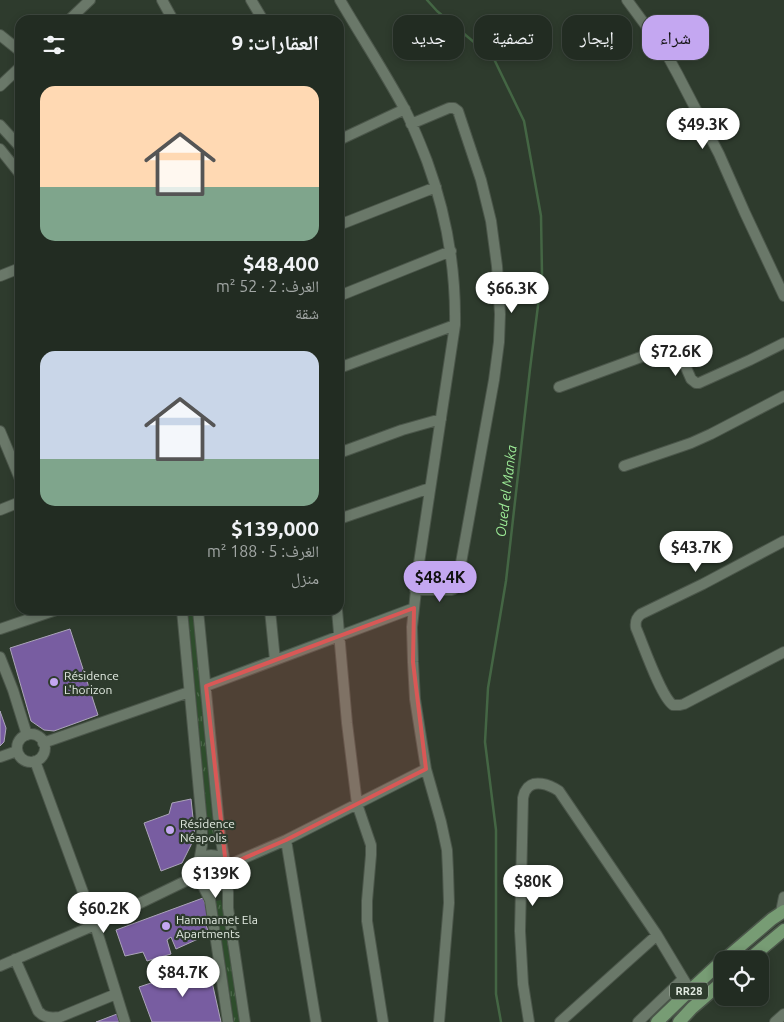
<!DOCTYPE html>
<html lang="ar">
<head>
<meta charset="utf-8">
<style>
  :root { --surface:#222c22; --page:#2a342a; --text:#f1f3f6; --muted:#a2a7a5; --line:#3f4840; --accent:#c4a7f1 }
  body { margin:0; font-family:Ubuntu,"Noto Naskh Arabic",sans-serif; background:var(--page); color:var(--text); direction:rtl; height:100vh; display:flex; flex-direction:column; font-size:19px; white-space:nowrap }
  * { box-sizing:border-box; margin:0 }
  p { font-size:16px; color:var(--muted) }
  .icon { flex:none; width:28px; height:28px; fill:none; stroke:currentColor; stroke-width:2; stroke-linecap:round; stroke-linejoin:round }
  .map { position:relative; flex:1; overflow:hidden; direction:ltr }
  .details { position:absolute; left:15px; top:15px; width:329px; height:600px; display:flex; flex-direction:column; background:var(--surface); border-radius:15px; box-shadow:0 2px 8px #0003,0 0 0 1px var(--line); direction:rtl }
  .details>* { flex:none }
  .top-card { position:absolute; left:359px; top:15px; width:350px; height:45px; direction:rtl; display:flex; gap:10px }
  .fabs { position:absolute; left:714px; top:951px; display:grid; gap:10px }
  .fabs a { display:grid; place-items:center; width:55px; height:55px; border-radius:10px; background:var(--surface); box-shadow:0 2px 8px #0003,0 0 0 1px var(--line); font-size:25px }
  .price { position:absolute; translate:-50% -42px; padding:0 11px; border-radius:18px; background:#fff; color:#222; font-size:16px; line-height:32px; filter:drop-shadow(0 1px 2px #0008) }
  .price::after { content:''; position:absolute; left:50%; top:30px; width:15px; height:11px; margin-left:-8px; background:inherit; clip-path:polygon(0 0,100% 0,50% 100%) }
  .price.active { background:var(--accent); color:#111 }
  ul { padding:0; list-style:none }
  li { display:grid; align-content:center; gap:10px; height:265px; padding:0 25px }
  li span { display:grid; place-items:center; height:155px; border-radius:15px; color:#555 }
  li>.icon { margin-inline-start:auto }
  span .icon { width:90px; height:90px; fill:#fffc; stroke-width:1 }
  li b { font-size:21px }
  h2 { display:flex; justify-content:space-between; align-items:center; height:60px; padding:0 25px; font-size:21px }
  .pill { padding:0 18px; border-radius:15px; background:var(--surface); box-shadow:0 2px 8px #0003,0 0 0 1px var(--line); font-size:18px; line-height:45px }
  .pill.active { background:var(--accent); color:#111 }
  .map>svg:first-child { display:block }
  .grass { fill:url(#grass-tufts) }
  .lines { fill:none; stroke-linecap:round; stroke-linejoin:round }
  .stream { stroke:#464; stroke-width:2.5 }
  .building { fill:#785da1; stroke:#aca5b9 }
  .minor-casing { stroke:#4b564a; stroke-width:12 }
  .major-casing { stroke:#4b564a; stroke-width:15 }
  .minor { stroke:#6a7869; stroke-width:10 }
  .major { stroke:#779c74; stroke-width:12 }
  .marked { fill:#d95856; fill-opacity:0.2; stroke:#d95856; stroke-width:4; stroke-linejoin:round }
  .poi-dot { fill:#c4a7f1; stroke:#2e3b2d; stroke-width:2 }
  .labels { text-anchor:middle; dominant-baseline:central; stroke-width:4.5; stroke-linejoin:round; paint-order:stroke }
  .shield { fill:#2e3b2d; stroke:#acb6ab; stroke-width:1 }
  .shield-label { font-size:11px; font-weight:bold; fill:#e2eae1 }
  .poi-label { font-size:12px; fill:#e2eae1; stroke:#2e3b2d; text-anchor:start }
  .water-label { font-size:14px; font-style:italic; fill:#9cea96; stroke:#2e3b2d }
</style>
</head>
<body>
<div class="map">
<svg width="784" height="1022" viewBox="0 0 784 1022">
  <defs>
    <pattern id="grass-tufts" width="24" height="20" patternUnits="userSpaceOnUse" patternTransform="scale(1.25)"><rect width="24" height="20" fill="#2e4d2c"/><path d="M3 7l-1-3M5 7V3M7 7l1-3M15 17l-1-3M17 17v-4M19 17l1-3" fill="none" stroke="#4c674a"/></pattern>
  </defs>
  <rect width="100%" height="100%" fill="#2e3b2d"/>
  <path class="grass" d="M188,610h5l21,228h-5z
    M203 871a9 9 0 1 1 18 0a9 9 0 1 1-18 0Z
    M221,900l19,122h-6l-18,-121z"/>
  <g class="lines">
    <path class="stream" d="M427,0l10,11 57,48 30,62 17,95 1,58 -12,95 -24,212 -18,107 -3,54 11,88v164l5,28"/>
  </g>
  <path class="building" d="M70,629l28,86 -44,16 -10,-1 -13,-9 -21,-73z
    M0,711l6,17 -2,14 -4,4z
    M191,799l4,38 -13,26 -21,8 -17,-48 25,-9 3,-11z
    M203,898l3,8 2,14 -3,2 4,12 -33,15 -5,-12 -4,3 4,14 -24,7 -4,-9 -18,4 -9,-26z
    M208,964l13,58h-69l-13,-35z
    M117,1014l2,8h-23z"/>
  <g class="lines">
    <g class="minor-casing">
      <path id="minor" d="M162,0l11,20
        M251,0l12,20
        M340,0c21,36 44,71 64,108 9,17 16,35 23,53 19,52 29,107 28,164l-36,238 -7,64 1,35 2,37 11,70 15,53 6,28 1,21 1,32 -10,119
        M627,0l39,53 12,22 41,79 26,59 39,83
        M69,20l21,-20
        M0,35l20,16
        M0,86l20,-19
        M411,124l38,-16h5l4,3 23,69 10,41 6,45 3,48 -1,28 -5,38 -37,205 -3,4 -3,1h-36
        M0,125l20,22
        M339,140l66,-31
        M0,149l20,25
        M339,225l97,-38
        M0,276l20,-8
        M339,296l112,-45
        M339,368l116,-43
        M559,387l112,-41 5,1 2,2 13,30 5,4h3l51,-23 34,-17
        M0,431l20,48
        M339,453l63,-23 39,-11
        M624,466l67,-23 20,-9 73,-38
        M0,510l20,-8
        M339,519l91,-31
        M784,541l-81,43 -62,30c-5,4 -6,8 -5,14 7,16 25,69 37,77h7l4,-1 100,-52
        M182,610l20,214v21l-3,17
        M198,610l22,225 5,28
        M270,610l5,50
        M337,610l10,113 10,81 14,41v10l-4,46v20l16,101
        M0,629l56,-19
        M0,657l13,33 14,45
        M206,686l208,-78
        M17 748a14 14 0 1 1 28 0a14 14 0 1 1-28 0Z
        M43,743l146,-51
        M0,757l17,-6
        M35,761l60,164 30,97
        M286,840l30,182
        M195 871a16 16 0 1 1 32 0a16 16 0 1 1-32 0Z
        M226,866l60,-26 140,-71
        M226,878l2,14v16l17,114
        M202,884l8,16 18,122
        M781,912l3,-15
        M15,959l23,52c6,7 13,7 22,6l56,-23
        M0,966l95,-41 101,-49
        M529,1022l-6,-38 -3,-53 3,-133c1,-3 1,-6 3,-8 7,-12 24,-5 33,1l98,144 33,55
        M560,1022l97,-87
        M638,1022l45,-43
        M775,1022l9,-8"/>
    </g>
    <g class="major-casing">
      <path id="major" d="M724,960l48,-41 12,-8
        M748,960l36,-30
        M657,1022l27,-26 38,-35
        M679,1022l13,-14 30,-26"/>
    </g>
    <use href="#minor" class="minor"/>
    <use href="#major" class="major"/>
  </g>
  <path class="marked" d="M414,608l-1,54 13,107 -140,71 -60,26 -20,-180z"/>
  <g class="poi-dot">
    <circle cx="54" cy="682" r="5"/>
    <circle cx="170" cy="830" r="5"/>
    <circle cx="166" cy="926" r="5"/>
  </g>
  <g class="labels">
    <rect class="shield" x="670" y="982.5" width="38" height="17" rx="4"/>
    <g class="shield-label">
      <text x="689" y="991">RR28</text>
    </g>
    <g class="poi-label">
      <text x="64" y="675">Résidence<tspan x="64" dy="14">L'horizon</tspan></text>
      <text x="180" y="823">Résidence<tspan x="180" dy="14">Néapolis</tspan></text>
      <text x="176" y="919">Hammamet Ela<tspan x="176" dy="14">Apartments</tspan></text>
    </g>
    <g class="water-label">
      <text transform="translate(506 491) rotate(-83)">Oued el Manka</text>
    </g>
  </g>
</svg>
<div class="fabs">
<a><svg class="icon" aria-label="locate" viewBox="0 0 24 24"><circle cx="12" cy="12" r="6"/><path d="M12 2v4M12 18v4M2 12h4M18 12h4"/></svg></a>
</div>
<b class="price" style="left:703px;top:150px">$49.3K</b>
<b class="price" style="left:512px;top:314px">$66.3K</b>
<b class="price" style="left:676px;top:377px">$72.6K</b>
<b class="price" style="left:696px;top:573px">$43.7K</b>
<b class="price active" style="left:440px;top:603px">$48.4K</b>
<b class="price" style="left:216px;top:899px">$139K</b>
<b class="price" style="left:533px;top:907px">$80K</b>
<b class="price" style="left:104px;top:934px">$60.2K</b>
<b class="price" style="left:183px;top:998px">$84.7K</b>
<div class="top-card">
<a class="pill active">شراء</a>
<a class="pill">إيجار</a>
<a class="pill">تصفية</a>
<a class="pill">جديد</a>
</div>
<section class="details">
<h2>العقارات: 9<svg class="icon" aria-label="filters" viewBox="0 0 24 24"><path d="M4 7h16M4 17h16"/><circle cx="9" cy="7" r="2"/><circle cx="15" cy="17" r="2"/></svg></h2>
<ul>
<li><span style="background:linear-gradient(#ffd9b3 65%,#7fa58c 0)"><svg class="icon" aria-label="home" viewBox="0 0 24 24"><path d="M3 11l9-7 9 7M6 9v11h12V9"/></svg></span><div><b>$48,400</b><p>الغرف: 2 · 52 m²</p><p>شقة</p></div></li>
<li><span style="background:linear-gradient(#c9d6e8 70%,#7fa58c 0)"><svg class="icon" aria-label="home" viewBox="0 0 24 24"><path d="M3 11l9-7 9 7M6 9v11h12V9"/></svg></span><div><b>$139,000</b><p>الغرف: 5 · 188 m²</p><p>منزل</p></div></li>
</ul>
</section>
</div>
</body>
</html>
